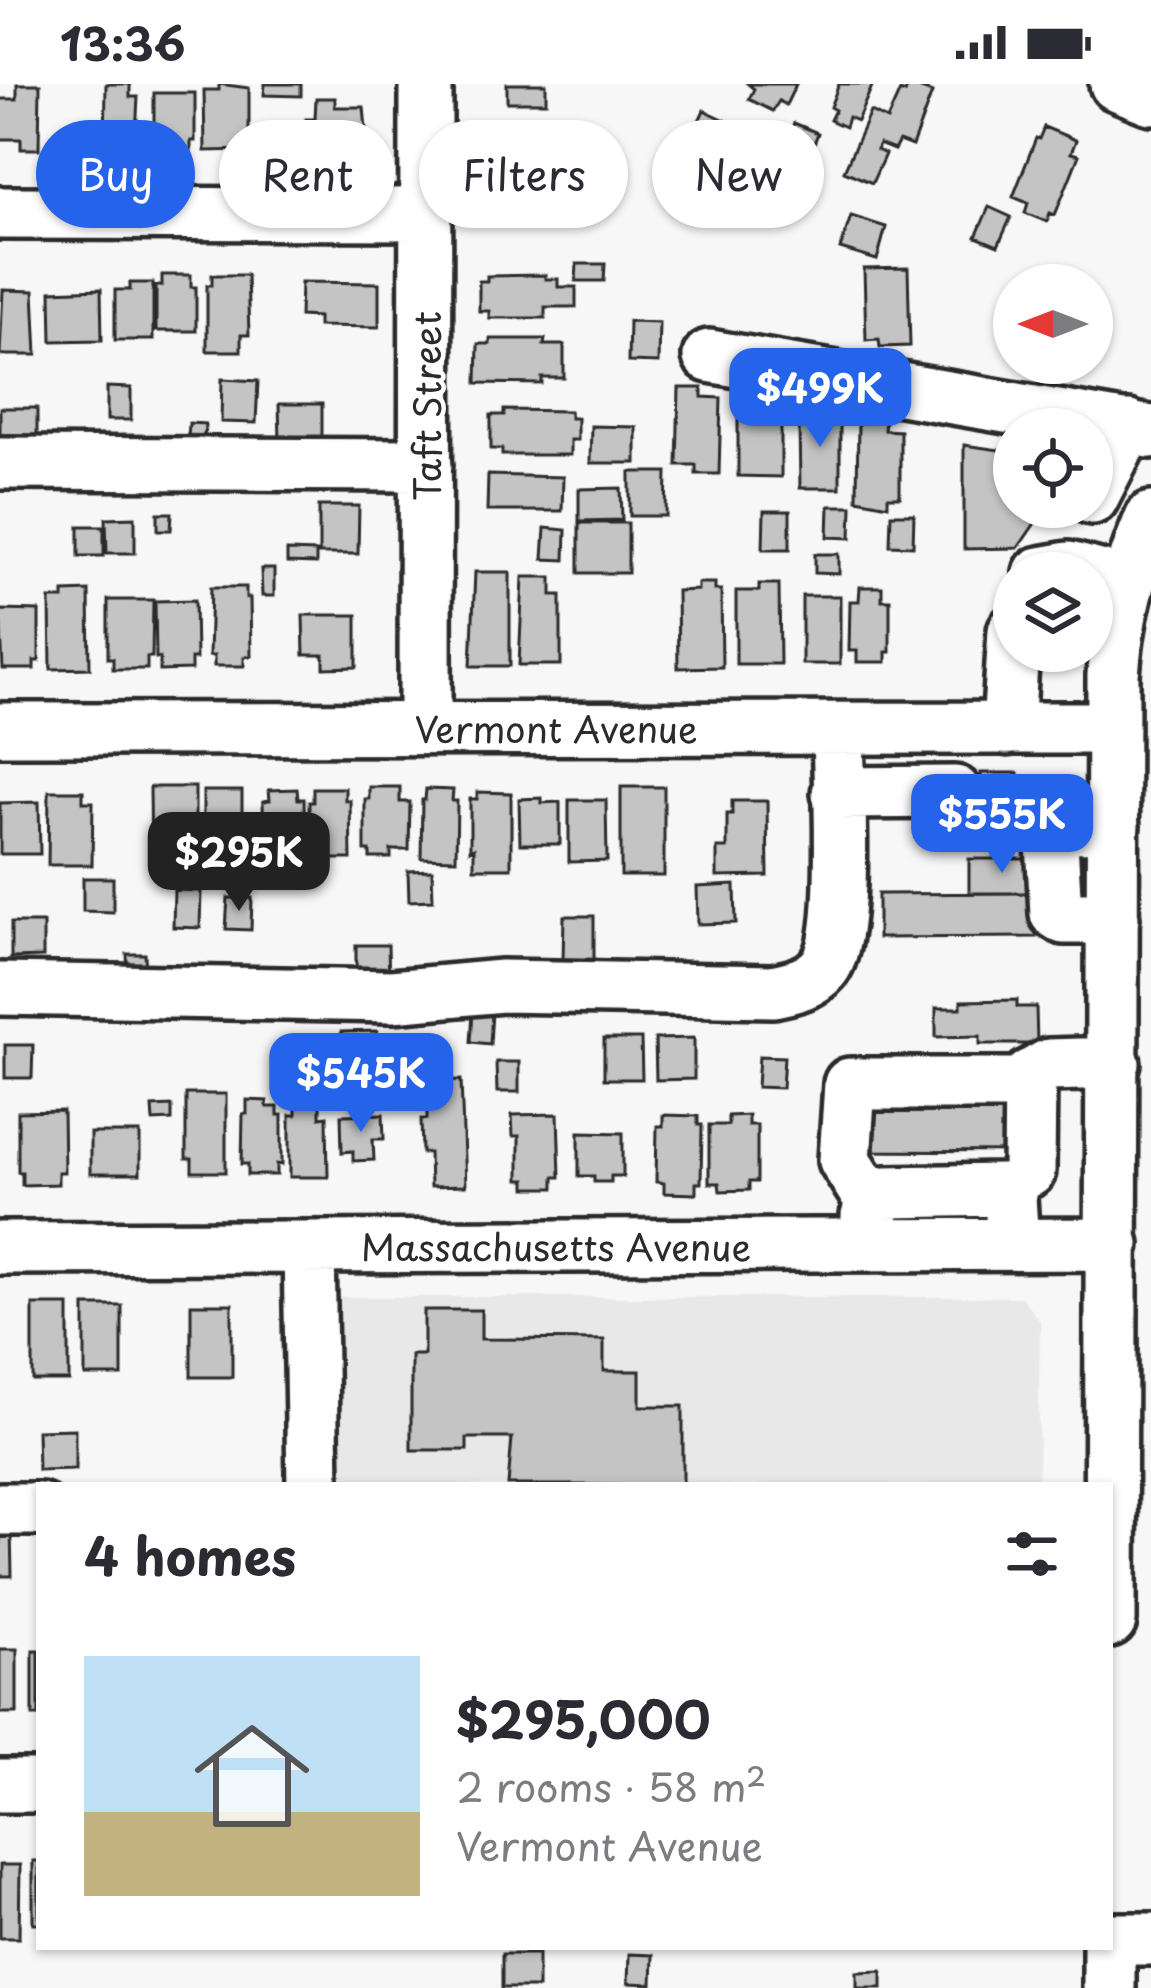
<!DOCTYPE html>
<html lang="en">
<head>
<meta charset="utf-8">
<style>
  :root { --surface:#fff; --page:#f2f2f3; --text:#2b2b33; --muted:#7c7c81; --line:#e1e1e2; --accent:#2563eb }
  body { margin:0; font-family:"Playpen Sans",sans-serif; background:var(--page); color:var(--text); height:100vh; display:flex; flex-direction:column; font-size:45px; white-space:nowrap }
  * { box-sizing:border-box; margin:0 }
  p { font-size:39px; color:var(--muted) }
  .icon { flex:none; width:66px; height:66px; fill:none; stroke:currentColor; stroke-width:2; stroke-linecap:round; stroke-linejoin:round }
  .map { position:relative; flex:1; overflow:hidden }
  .drawer { position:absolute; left:36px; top:1398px; width:1077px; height:468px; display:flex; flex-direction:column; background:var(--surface); border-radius:0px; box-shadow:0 3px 9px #0004 }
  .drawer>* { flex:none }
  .hud { position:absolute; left:36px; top:36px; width:1080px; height:108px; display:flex; gap:24px }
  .needle { width:78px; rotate:270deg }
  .controls { position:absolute; left:993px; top:180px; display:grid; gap:24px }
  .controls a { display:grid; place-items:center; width:120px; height:120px; border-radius:50%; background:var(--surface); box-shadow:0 3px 9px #0004; font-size:60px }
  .price { position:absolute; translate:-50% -102px; padding:0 27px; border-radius:24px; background:var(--accent); color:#fff; font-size:39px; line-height:78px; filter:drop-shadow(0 3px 6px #0008) }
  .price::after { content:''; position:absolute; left:50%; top:72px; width:36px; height:27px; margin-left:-18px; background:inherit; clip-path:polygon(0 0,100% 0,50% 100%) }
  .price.on { background:#222; color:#fff }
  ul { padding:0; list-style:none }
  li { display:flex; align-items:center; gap:36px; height:300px; padding:0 48px }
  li+li { border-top:3px solid var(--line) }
  li span { display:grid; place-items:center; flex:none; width:336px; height:240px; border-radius:0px; color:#555 }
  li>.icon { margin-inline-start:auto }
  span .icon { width:144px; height:144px; fill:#fffc; stroke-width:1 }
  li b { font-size:51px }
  h2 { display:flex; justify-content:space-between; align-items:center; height:144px; padding:0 48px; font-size:51px }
  .chip { padding:0 42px; border-radius:54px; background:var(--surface); box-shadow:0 3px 9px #0004; font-size:42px; line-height:108px }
  .chip.on { background:var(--accent); color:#fff }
  .status { display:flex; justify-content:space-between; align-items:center; height:84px; padding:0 60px; background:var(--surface); direction:ltr }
  .status svg { height:33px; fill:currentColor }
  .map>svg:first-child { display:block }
  .built { fill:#e8e8e8 }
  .building { fill:#c4c4c4; stroke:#2b2b2b; stroke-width:3 }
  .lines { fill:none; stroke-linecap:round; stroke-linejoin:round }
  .minor-casing { stroke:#2b2b2b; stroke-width:60 }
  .minor { stroke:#fff; stroke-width:51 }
  .labels { text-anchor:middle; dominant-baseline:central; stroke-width:9; stroke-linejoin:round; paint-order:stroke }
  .street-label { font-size:36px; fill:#2b2b2b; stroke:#fff }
</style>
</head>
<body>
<div class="status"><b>13:36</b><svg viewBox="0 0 49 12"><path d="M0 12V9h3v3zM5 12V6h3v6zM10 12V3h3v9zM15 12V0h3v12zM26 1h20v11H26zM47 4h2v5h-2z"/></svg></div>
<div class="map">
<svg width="1151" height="1904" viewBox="0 0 1151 1904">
  <rect width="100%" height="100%" fill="#f7f7f7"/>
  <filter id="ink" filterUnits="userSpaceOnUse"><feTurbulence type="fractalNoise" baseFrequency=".00833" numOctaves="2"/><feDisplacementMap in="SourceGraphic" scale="24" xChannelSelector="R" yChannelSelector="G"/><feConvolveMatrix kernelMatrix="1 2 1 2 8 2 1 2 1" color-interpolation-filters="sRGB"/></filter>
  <g filter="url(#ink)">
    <path class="built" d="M291,1213h730l19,24 -2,164h-751z"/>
    <path class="building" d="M17,0h23l-1,65h-18v-10h-21v-40h17z
      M106,0h24v13h8l-3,56h-30z
      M219,0l30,4v62l-44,1 -1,-61h15z
      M265,0h36v12l-37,-1z
      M507,0h39v18h-39z
      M796,0l-10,21 -7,-4 -6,10 -24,-12 5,-10 -6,-5z
      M839,0h34l-16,37 -9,-4 -3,10 -15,-7 5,-10 -5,-3z
      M908,0l24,9 -20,53 -13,-5 -5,9 -15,-6 -2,6 8,4 -13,29 -28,-12 26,-59 17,8 13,-29 5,2z
      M154,9h41v48h-4v10h-31v-10h-6z
      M316,14h19v9h29l4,44 -63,-1 1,-31h9z
      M704,26l21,10 -14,30 -21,-10z
      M490,38h44v41h-43v-5h-12v-31h11z
      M794,39l24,10 -15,39 -24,-10z
      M1044,43l32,13 -5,13 8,2 -24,60 -5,-2 -3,9 -22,-9 3,-10 -15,-6 23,-59 3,1z
      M757,46l20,13 -19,33 -20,-12z
      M490,82h60v41h-58v-4h-13v-34z
      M577,105l32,1v22h-32z
      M989,123l22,10 -13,29 -22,-9z
      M851,132l35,11 -9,33 -37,-11z
      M577,180h28l-1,17h-28z
      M908,184l2,78 -30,1 -1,-8 -13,1 -2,-71z
      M162,191h29v12h5v44h-40v-45h6z
      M212,191h35l2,60h-8v16h-34v-66h5z
      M545,191v4h13v8h18v20h-31v11h-56v-7h-10v-30h8v-5z
      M301,198l78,1v44l-61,-1v-9l-18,-1z
      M130,199h23v57h-38v-50h15z
      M101,205l1,51 -50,1 -1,-50z
      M3,206l31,1 3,64h-37z
      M629,237l30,1 -1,41 -30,-1z
      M490,255h55l-1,6h20v33h-22v6l-65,-1 1,-39h12z
      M222,295l36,2 -2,42 -35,-1z
      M107,303l24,1v32h-24z
      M679,304h23v9l19,1 -2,76h-23v-9h-19z
      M738,318h26v11h17v64l-43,-1z
      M279,320h43v37l-42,1z
      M0,324h37v35h-37z
      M504,326l66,1v7h7v22h-7v15h-68v-6h-11v-34h13z
      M804,328h36v76h-40l-1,-65h5z
      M858,335h27l-1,11 16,1v66h-12v8l-31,-6z
      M189,339l16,1 -1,15 -16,-1z
      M591,342l45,1v36h-46z
      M964,361l50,7v55h32l-28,41 -54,1z
      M630,388h37l-1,44h-36z
      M488,391l75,2 -1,34h-75z
      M621,404l1,32 -43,1v-32z
      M319,422h40l-1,48h-39z
      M829,422h23l-1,32 -23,-1z
      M764,427h26v38h-27z
      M158,429h14l-1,17h-13z
      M891,430h23l-1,32 -23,-1z
      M135,433v36h-28l-1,-35z
      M579,439h49v50h-49z
      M79,442h25v30h-25z
      M545,444l21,2 -1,30 -22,-1z
      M287,467l29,1v12l-29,-1z
      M815,470h24v20l-24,-1z
      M261,485h13v27h-12z
      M475,488h35v94h-39z
      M523,493h29v18h9v70h-42z
      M698,499h17v7h6l1,77 -44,1 -1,-77 21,-1z
      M759,500h20l1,80h-44v-73h23z
      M211,503h35v11h4l1,58 -7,1v9h-30v-10h-5z
      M860,503h22v13h8v52h-4v10h-29v-11h-8l1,-50h9z
      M89,507l1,77 -39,1 -1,-70h14v-7z
      M802,512h38v68h-38z
      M108,516h45l-1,57h-5v12h-34v-11h-5z
      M195,516l1,59h-5v11l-31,1v-13h-4l-1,-57z
      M0,526l39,1v50h-5v8h-31z
      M303,531h54v52l-33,1v-13h-20z
      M981,689h37v30h-37z
      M150,703h45v79h-8v12h-25v-13h-11z
      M369,703h31v15h10l-1,48h-18v8h-21v-7h-5v-52h4z
      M621,703h43v89h-43z
      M313,704h32v12h5l1,59h-42v-57h4z
      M297,705l1,10h6l1,45h-15v6h-19v-7l-7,1 -1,-43 7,-1 -1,-10z
      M426,705l27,1 -1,11h5l-1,58 -35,-1 1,-58h3z
      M49,707h34v11h10l-1,63h-44z
      M203,707h39v77h-16v-10h-23z
      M477,708l34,1v75h-37v-20l-4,2v-51h7z
      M542,714v5l18,-1v42h-40l-1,-45z
      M569,716h37l1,61 -38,1z
      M732,717h35l1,75 -51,1v-29h10v-34h5z
      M39,718l1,52h-40v-51z
      M970,719h43v43l-43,-1z
      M969,775h67v34h-67z
      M432,786l1,30 -24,1 -1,-30z
      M83,794h30v34l-30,-1z
      M735,801l1,38 -38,1 -1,-37z
      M174,806l27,1 -1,37 -27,-1z
      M1036,809v44l-158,1v-44z
      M228,814h24l-1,32 -25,-1z
      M564,832h30v44h-31z
      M11,839h32v34l-32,1z
      M356,861h32l1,38h-33z
      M127,870h18l1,21h-18z
      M1017,916v7h19l1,37h-57v-8l-44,1v-29h25v-7z
      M473,927l19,1 -2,32 -19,-2z
      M377,947l2,47 -37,1 -1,-47z
      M694,954v41l-38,1 -1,-41z
      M604,955h37l1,40h-38z
      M5,961h28l-1,33h-27z
      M759,972l25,1 -2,31 -25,-1z
      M496,978h23v30h-22z
      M461,996l4,106 -35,1 -1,-34h-7l-1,-34h6v-9h-5l-1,-29z
      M186,1010h40v78h-34v-13h-6z
      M247,1016l20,1v6h11v8h4v50l-5,-1v11h-29v-11h-6l1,-50h4z
      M296,1020h24v13l7,-1 1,61h-38v-62h6z
      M172,1022v14l-19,1 -1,-14z
      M859,1022l160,1v45l-160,-1z
      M63,1027l1,61h-6v12l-36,1v-13h-4v-60z
      M383,1030l1,25h-11l1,21 -21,1v-10l-11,1 -1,-37z
      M558,1030l2,63h-6v11h-28v-8h-7v-44h-6l-1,-21z
      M663,1031l35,1v9h4l-1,58h-5v11l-32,-1v-10l-8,-1 1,-56h6z
      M748,1031v10h9v57h-8v8l-29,1 -1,-8h-10v-58h19v-9z
      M579,1048l44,1v43h-12v6h-17v-6h-15z
      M90,1049h50v41h-50z
      M191,1220h41v73h-41z
      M33,1221h36v76h-36z
      M85,1222h37v70h-37z
      M424,1226h57v29l123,1v31h36v35h43v79h-175l4,-47h-45v12h-56v-95h13z
      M75,1345v40l-37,1 -1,-40z
      M0,1444h11l1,48h-12z
      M0,1565h17v64h-17z
      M33,1566h6v66h-6z
      M33,1777h6v62h-6z
      M0,1781h20l-1,73h-19z
      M502,1870h36v34h-36z
      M629,1870l24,1 -1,29 -24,-1z
      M882,1887v17h-25v-16z"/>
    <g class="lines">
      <g class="minor-casing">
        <path id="minor" d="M1116,0l35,14
          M0,129l426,1
          M709,272l442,76
          M0,379l426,2
          M1092,414l36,-71
          M1040,489l28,-5 58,15
          M425,644l1,-644
          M0,645l1113,-1
          M1008,645l6,-98
          M838,709l117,-1
          M1113,742l-48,1 -10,5 -3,11 4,70 8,5h49
          M0,905l392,7 110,-10 271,5c18,-4 37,-7 50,-22 27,-30 15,-193 15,-240
          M1029,1087l1,-95 19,-11 65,-2
          M873,1121l-28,-45 5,-76h180
          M868,1148l-1,-15 19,-25 116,-2 8,8 3,46
          M309,1163l4,238
          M0,1164l1113,-4
          M0,1425h39
          M1110,1537l3,-946c4,-57 16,-104 38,-157
          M0,1702h39
          M1110,1855h41
          M1109,1863v41"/>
      </g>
      <use href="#minor" class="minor"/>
    </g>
  </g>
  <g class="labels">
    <g class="street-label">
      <text transform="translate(426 322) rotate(-90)">Taft Street</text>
      <text x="556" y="644">Vermont Avenue</text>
      <text x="556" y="1162">Massachusetts Avenue</text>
    </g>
  </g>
</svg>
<div class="controls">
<a><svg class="needle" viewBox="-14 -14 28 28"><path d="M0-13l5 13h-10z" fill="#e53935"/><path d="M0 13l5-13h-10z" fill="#7c7c81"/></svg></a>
<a><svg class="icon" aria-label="locate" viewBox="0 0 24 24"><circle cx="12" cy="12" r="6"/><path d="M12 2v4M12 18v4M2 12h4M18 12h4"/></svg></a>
<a><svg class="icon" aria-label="layers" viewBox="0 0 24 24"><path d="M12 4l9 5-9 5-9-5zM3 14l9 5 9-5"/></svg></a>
</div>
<b class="price" style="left:820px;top:366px">$499K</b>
<b class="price" style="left:1002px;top:792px">$555K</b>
<b class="price on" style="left:239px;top:830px">$295K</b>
<b class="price" style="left:361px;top:1051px">$545K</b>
<div class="hud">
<a class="chip on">Buy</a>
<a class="chip">Rent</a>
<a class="chip">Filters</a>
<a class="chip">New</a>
</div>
<section class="drawer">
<h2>4 homes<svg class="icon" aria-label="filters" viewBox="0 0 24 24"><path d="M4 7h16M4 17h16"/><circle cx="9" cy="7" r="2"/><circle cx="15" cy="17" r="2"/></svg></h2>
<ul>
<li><span style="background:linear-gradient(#bfe0f5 65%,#c2b280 0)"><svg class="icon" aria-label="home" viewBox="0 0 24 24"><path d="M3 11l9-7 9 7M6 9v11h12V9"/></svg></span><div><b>$295,000</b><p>2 rooms · 58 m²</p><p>Vermont Avenue</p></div></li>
</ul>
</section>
</div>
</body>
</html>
